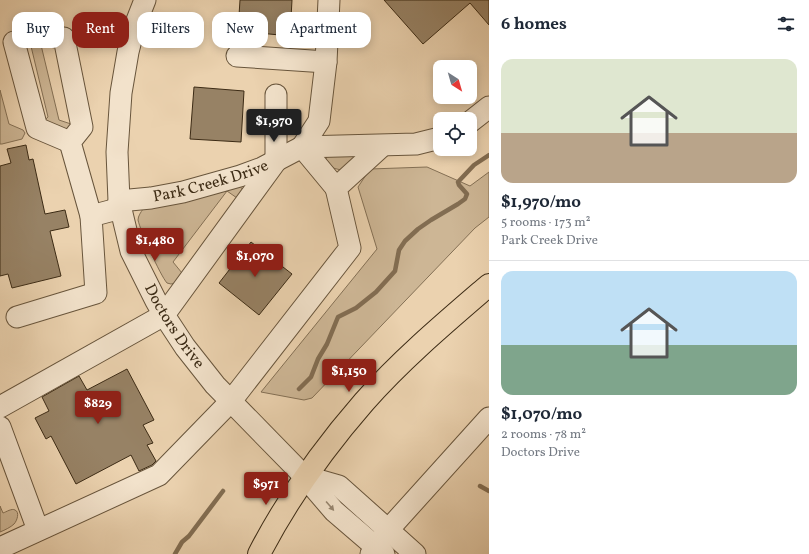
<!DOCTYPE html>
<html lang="en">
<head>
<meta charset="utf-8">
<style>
  :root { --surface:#fff; --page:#f2f2f3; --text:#1f2937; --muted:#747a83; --line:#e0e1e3; --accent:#8f2418 }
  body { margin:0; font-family:Vollkorn,serif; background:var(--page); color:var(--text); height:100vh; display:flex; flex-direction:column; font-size:15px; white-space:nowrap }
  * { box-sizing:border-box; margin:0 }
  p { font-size:13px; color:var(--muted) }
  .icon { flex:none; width:22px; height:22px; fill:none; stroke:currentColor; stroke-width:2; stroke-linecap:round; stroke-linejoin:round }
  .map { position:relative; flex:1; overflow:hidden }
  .details { display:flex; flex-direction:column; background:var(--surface); width:320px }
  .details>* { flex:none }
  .hud { position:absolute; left:12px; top:12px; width:380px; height:36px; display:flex; gap:8px }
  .needle { width:26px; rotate:143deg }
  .tools { position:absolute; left:433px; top:60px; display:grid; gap:8px }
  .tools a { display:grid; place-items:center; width:44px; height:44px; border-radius:8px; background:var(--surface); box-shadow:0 2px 10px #0003; font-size:20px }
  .price { position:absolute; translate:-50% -34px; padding:0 9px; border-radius:4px; background:var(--accent); color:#fff; font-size:13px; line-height:26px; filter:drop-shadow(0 1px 2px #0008) }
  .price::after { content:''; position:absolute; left:50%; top:24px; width:12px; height:9px; margin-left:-6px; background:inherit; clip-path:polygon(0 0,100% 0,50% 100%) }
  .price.on { background:#222; color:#fff }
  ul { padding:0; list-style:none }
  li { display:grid; align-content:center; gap:8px; height:212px; padding:0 12px }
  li+li { border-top:1px solid var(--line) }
  li span { display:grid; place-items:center; height:124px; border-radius:12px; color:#555 }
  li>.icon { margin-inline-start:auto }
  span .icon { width:72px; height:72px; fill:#fffc; stroke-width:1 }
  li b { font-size:17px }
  h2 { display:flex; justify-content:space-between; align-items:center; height:48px; padding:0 12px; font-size:17px }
  .chip { padding:0 14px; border-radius:12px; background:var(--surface); box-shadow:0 2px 10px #0003; font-size:14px; line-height:36px }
  .chip.on { background:var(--accent); color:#fff }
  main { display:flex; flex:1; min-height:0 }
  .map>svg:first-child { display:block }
  .green { fill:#cdb695; stroke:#847055 }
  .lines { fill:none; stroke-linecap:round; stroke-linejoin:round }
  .stream { stroke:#826d52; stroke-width:4.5 }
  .building { fill:#978265; stroke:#3c2b15 }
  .minor-casing { stroke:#68553c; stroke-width:23 }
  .major-casing { stroke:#3c2b15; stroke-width:24 }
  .minor { stroke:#f2e2cb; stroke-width:21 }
  .major { stroke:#ebd2af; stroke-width:22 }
  .oneway { fill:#978670 }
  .labels { text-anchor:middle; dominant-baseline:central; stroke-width:3; stroke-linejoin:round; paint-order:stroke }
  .street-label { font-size:16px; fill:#3c2b15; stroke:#f2e2cb }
</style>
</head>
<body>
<main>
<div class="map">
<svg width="489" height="554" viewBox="0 0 489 554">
  <rect width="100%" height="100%" fill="#ebd2af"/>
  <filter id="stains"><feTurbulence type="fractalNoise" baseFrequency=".005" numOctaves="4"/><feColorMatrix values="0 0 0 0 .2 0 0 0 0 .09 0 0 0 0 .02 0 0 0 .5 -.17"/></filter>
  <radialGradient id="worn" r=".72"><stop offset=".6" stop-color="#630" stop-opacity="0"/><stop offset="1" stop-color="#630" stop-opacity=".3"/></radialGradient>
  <path class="green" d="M40,36l15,3v8l-1,1 -13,-3 18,75 12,4 4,6 -39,-2 12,-11 -18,-75 -8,7 -3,-9z
    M0,90l9,34 14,6 2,3 -3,6 -20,5h-2z
    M354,154l2,3 -15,13 -8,-2 -7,-9 1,-3z
    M427,167l43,19 19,-14v45l-14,11 -163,170 -8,2 -43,-8 116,-143 -19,-62 12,-18z
    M239,185l4,5 -6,8 -10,-7 -54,71 9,11 -6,10 -5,1 -4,-1c-7,-8 -27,-53 -29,-63 0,-4 3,-8 5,-11z
    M0,506l3,7c3,-1 9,-5 12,-3 5,2 2,11 -1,14 -3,3 -9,6 -14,8z"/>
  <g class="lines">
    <path class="stream" d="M299,389l12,-12 7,-18 9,-15 11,-27 18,-9 20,-16 19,-21 4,-21 6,-9 13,-12 13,-9 27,-16 7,-5 2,-5 -8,-9 -1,-3 16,-17 15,-10
      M480,486l9,5
      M175,554l7,-12 7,-6 34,-45"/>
  </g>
  <path class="building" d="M240,0h52l-2,36 -52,-5z
    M384,0h105v25l-19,-22 -47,41z
    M194,87l50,4 -3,51 -51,-3z
    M26,145l3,15 4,-1 12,55 20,-4 4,17 -19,4 11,45 -49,12 -4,-14 -8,2v-110l11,-3 -4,-14z
    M251,242l41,32 -33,41 -40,-32z
    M127,369l27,51 -11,5 10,18 -6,2 9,16 -4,4 -13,6 -8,-16 -55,29 -25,-48 -5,3 -11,-21 14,-7 -7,-14 37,-21 8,14z"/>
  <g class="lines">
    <g class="minor-casing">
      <g id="minor">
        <path id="s1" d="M145,0l-11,28 -6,24 -7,41 -4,59 2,49 12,50 25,50 8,14 21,32 30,38 89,91 30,35 50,43"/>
        <path d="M329,0l-3,62 -7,59 -17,26 34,41"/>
        <path d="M64,38l18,89 -12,15 21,74"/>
        <path d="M14,42l23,86 33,14"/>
        <path d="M237,56l89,6"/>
        <path d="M470,122l19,-15"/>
        <path id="s2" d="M119,201l32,-3 32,-6 57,-16 22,-8 40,-21 114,-3 24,-6"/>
        <path d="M17,317l79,-24 -5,-77 30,-8"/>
        <path d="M0,407l164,-92 112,-154v-66"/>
        <path d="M0,427l38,103"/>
        <path d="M304,476l35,10 76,68"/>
        <path d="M0,548l159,-73 72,-74 119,-153 -14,-60 46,-42"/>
        <path d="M371,554l17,-24 101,-112"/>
      </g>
    </g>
    <g class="major-casing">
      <path id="major" d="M259,554c29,-56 64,-105 105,-152 38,-43 82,-80 125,-117"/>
    </g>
    <use href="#minor" class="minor"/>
    <use href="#major" class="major"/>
  </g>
  <defs><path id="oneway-solid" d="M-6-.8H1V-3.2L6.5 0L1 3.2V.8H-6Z"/></defs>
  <use class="oneway" href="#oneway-solid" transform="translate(330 506) rotate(49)"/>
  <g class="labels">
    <g class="street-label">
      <text stroke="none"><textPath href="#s2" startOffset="94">Park Creek Drive</textPath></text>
      <text stroke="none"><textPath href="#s1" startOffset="343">Doctors Drive</textPath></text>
    </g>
  </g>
  <rect width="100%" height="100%" filter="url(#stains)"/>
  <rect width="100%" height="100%" fill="url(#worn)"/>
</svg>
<div class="tools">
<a><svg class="needle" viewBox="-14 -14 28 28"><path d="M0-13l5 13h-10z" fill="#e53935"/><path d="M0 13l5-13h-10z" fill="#747a83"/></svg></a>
<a><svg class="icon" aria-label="locate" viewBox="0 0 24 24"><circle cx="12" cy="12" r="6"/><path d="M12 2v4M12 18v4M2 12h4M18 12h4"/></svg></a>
</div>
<b class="price on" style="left:274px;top:143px">$1,970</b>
<b class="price" style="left:155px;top:262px">$1,480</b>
<b class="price" style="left:255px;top:278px">$1,070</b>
<b class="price" style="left:349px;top:393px">$1,150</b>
<b class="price" style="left:98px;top:425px">$829</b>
<b class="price" style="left:266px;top:506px">$971</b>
<div class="hud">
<a class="chip">Buy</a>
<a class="chip on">Rent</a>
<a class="chip">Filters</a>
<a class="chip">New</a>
<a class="chip">Apartment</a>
</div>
</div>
<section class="details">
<h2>6 homes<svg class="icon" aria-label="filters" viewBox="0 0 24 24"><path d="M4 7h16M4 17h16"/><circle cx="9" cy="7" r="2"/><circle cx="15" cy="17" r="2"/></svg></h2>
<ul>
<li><span style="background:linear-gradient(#dfe7d0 60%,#b9a48a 0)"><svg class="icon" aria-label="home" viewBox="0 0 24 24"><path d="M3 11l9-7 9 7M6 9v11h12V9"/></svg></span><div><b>$1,970/mo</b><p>5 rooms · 173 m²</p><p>Park Creek Drive</p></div></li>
<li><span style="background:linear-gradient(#bfe0f5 60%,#7fa58c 0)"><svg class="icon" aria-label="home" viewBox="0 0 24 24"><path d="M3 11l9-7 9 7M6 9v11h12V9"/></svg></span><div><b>$1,070/mo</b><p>2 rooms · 78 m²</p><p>Doctors Drive</p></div></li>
</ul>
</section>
</main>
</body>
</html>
